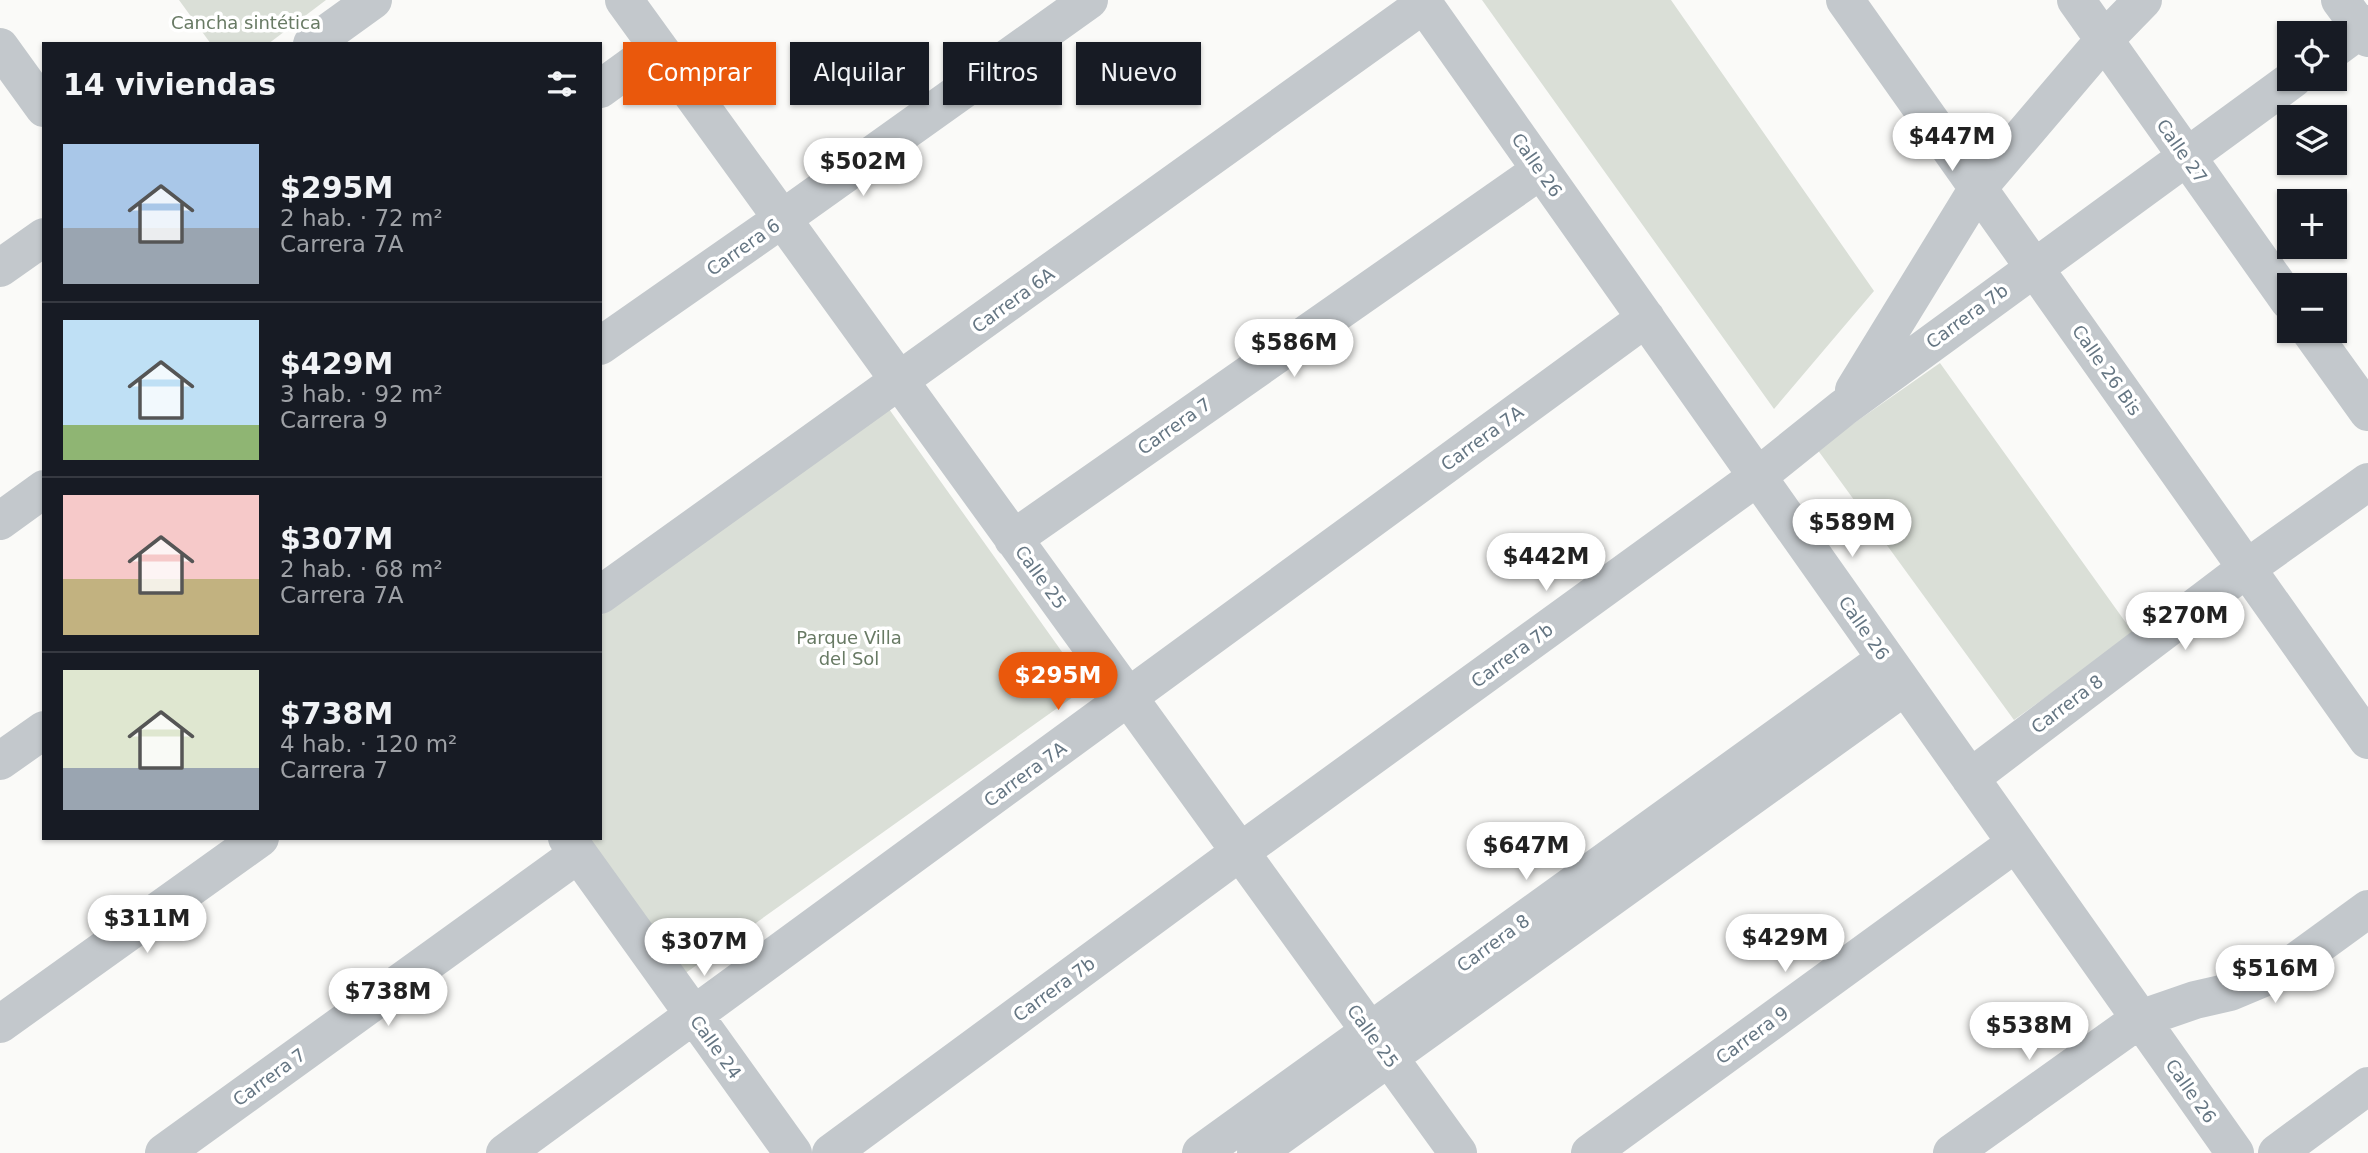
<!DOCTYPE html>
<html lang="es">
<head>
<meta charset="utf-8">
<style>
  :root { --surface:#171b24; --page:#242831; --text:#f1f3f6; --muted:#9ea1a6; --line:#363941; --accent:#ea580c }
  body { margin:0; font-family:"DejaVu Sans",sans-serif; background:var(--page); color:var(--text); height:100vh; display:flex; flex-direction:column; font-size:26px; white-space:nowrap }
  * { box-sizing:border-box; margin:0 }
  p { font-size:23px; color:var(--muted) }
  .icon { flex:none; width:38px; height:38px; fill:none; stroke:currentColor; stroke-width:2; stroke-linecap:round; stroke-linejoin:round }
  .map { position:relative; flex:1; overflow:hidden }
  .panel { position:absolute; left:42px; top:42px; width:560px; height:798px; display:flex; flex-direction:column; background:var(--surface); border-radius:0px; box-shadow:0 2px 5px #0004 }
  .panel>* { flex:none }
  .guide { position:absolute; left:623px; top:42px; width:665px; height:63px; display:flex; gap:14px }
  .buttons { position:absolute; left:2277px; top:21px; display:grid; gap:14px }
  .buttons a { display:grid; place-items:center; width:70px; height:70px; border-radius:0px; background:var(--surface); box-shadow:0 2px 5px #0004; font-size:35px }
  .price { position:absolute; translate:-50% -60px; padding:0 16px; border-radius:24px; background:#fff; color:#222; font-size:23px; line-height:46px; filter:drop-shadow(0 2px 4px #0008) }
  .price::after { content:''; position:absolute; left:50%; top:42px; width:21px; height:16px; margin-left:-10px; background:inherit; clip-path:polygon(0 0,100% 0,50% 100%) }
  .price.active { background:var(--accent); color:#fff }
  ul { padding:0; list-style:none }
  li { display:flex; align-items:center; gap:21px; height:175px; padding:0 21px }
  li+li { border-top:2px solid var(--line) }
  li span { display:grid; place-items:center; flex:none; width:196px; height:140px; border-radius:0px; color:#555 }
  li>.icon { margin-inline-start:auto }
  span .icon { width:84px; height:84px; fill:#fffc; stroke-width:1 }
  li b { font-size:30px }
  h2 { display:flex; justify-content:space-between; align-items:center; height:84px; padding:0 21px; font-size:30px }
  .pill { padding:0 24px; border-radius:0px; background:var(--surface); box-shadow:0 2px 5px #0004; font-size:24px; line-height:63px }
  .pill.active { background:var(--accent); color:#fff }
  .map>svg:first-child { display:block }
  .green { fill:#dadfd7 }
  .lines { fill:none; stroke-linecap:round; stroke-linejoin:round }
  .minor { stroke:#c3c8cc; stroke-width:38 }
  .labels { text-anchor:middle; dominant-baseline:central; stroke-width:7; stroke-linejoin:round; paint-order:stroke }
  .park-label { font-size:18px; fill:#687a64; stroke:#fff }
  .street-label { font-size:18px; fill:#657683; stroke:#fff }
</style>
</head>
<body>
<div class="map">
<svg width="2368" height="1153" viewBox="0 0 2368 1153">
  <rect width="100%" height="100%" fill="#fafaf8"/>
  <path class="green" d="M179,0h147l-58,44h-57z
    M1482,0h189l203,291 -100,118z
    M1940,363l194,271 -120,86 -197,-271z
    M889,409l198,278 -407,290 -98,-139h18v-222z"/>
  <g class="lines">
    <path class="minor" d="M624,0l834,1153
      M1421,0l814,1153
      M1845,0l523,740
      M2076,0l213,301
      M2340,0l28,38
      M312,44l61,-44
      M0,47l44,61
      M2334,49l34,-25
      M600,89l58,-42
      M0,268l44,-31
      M2310,331l58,81
      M600,346l182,-127 307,-219
      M1854,390l124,-202 126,-148 39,-40
      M0,521l44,-32
      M1013,539l528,-369
      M600,595l824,-591
      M0,761l44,-31
      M1970,778l277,-210 121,-86
      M567,838l226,315
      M0,1024l260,-186
      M164,1153l414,-299
      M505,1153l1141,-835
      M831,1153l409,-301 517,-375 86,-69 450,-329
      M1201,1153l685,-494
      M1256,1153l649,-467
      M1590,1153l426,-310
      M1952,1153l188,-134 55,-19 35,-8 57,-24 81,-59
      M2277,1153l91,-67"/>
  </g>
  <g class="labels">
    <g class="park-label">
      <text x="246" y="22">Cancha sintética</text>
      <text x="849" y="637">Parque Villa<tspan x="849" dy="21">del Sol</tspan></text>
    </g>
    <g class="street-label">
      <text transform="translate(2182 151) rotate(55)">Calle 27</text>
      <text transform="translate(1537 165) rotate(55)">Calle 26</text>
      <text transform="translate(743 247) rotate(-35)">Carrera 6</text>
      <text transform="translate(1013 300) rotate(-36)">Carrera 6A</text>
      <text transform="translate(1967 316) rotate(-36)">Carrera 7b</text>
      <text transform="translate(2107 370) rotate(55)">Calle 26 Bis</text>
      <text transform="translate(1174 426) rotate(-35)">Carrera 7</text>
      <text transform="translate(1482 438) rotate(-36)">Carrera 7A</text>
      <text transform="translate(1041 577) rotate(54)">Calle 25</text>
      <text transform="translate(1864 628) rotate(55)">Calle 26</text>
      <text transform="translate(1512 655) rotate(-36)">Carrera 7b</text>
      <text transform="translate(2067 704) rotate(-37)">Carrera 8</text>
      <text transform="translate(1025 774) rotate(-36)">Carrera 7A</text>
      <text transform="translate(1493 943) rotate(-36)">Carrera 8</text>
      <text transform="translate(1054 989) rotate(-36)">Carrera 7b</text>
      <text transform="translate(1752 1035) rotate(-36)">Carrera 9</text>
      <text transform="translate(1373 1036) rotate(54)">Calle 25</text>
      <text transform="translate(716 1047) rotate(54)">Calle 24</text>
      <text transform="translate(269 1077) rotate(-36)">Carrera 7</text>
      <text transform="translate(2191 1091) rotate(55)">Calle 26</text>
    </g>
  </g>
</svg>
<div class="buttons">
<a><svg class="icon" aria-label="locate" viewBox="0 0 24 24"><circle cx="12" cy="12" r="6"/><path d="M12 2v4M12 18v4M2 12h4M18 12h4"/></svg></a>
<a><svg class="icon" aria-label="layers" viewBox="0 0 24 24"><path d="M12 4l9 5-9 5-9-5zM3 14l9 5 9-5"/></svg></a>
<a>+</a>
<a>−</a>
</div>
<b class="price" style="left:1952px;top:173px">$447M</b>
<b class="price" style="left:863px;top:198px">$502M</b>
<b class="price" style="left:1294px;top:379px">$586M</b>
<b class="price" style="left:1852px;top:559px">$589M</b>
<b class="price" style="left:1546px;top:593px">$442M</b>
<b class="price" style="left:2185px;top:652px">$270M</b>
<b class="price active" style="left:1058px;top:712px">$295M</b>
<b class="price" style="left:1526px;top:882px">$647M</b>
<b class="price" style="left:147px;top:955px">$311M</b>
<b class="price" style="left:1785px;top:974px">$429M</b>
<b class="price" style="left:704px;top:978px">$307M</b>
<b class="price" style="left:2275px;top:1005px">$516M</b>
<b class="price" style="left:388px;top:1028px">$738M</b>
<b class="price" style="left:2029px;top:1062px">$538M</b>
<div class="guide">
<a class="pill active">Comprar</a>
<a class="pill">Alquilar</a>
<a class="pill">Filtros</a>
<a class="pill">Nuevo</a>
</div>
<section class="panel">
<h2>14 viviendas<svg class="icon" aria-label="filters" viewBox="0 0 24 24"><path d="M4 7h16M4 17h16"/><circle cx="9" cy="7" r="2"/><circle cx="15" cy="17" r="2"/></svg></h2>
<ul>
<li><span style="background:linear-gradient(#a9c7e8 60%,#9aa5b1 0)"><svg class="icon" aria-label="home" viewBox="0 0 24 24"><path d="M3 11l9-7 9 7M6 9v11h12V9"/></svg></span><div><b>$295M</b><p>2 hab. · 72 m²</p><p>Carrera 7A</p></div></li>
<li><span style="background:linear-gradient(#bfe0f5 75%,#8fb573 0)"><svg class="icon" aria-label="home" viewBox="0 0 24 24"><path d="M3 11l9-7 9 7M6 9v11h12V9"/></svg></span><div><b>$429M</b><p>3 hab. · 92 m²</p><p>Carrera 9</p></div></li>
<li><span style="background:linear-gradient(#f6c9c9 60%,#c2b280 0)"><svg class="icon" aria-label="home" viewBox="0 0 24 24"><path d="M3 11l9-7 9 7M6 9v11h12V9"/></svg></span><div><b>$307M</b><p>2 hab. · 68 m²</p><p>Carrera 7A</p></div></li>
<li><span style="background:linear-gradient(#dfe7d0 70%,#9aa5b1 0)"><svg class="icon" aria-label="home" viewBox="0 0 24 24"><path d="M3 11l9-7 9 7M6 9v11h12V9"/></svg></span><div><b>$738M</b><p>4 hab. · 120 m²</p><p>Carrera 7</p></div></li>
</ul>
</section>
</div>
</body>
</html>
